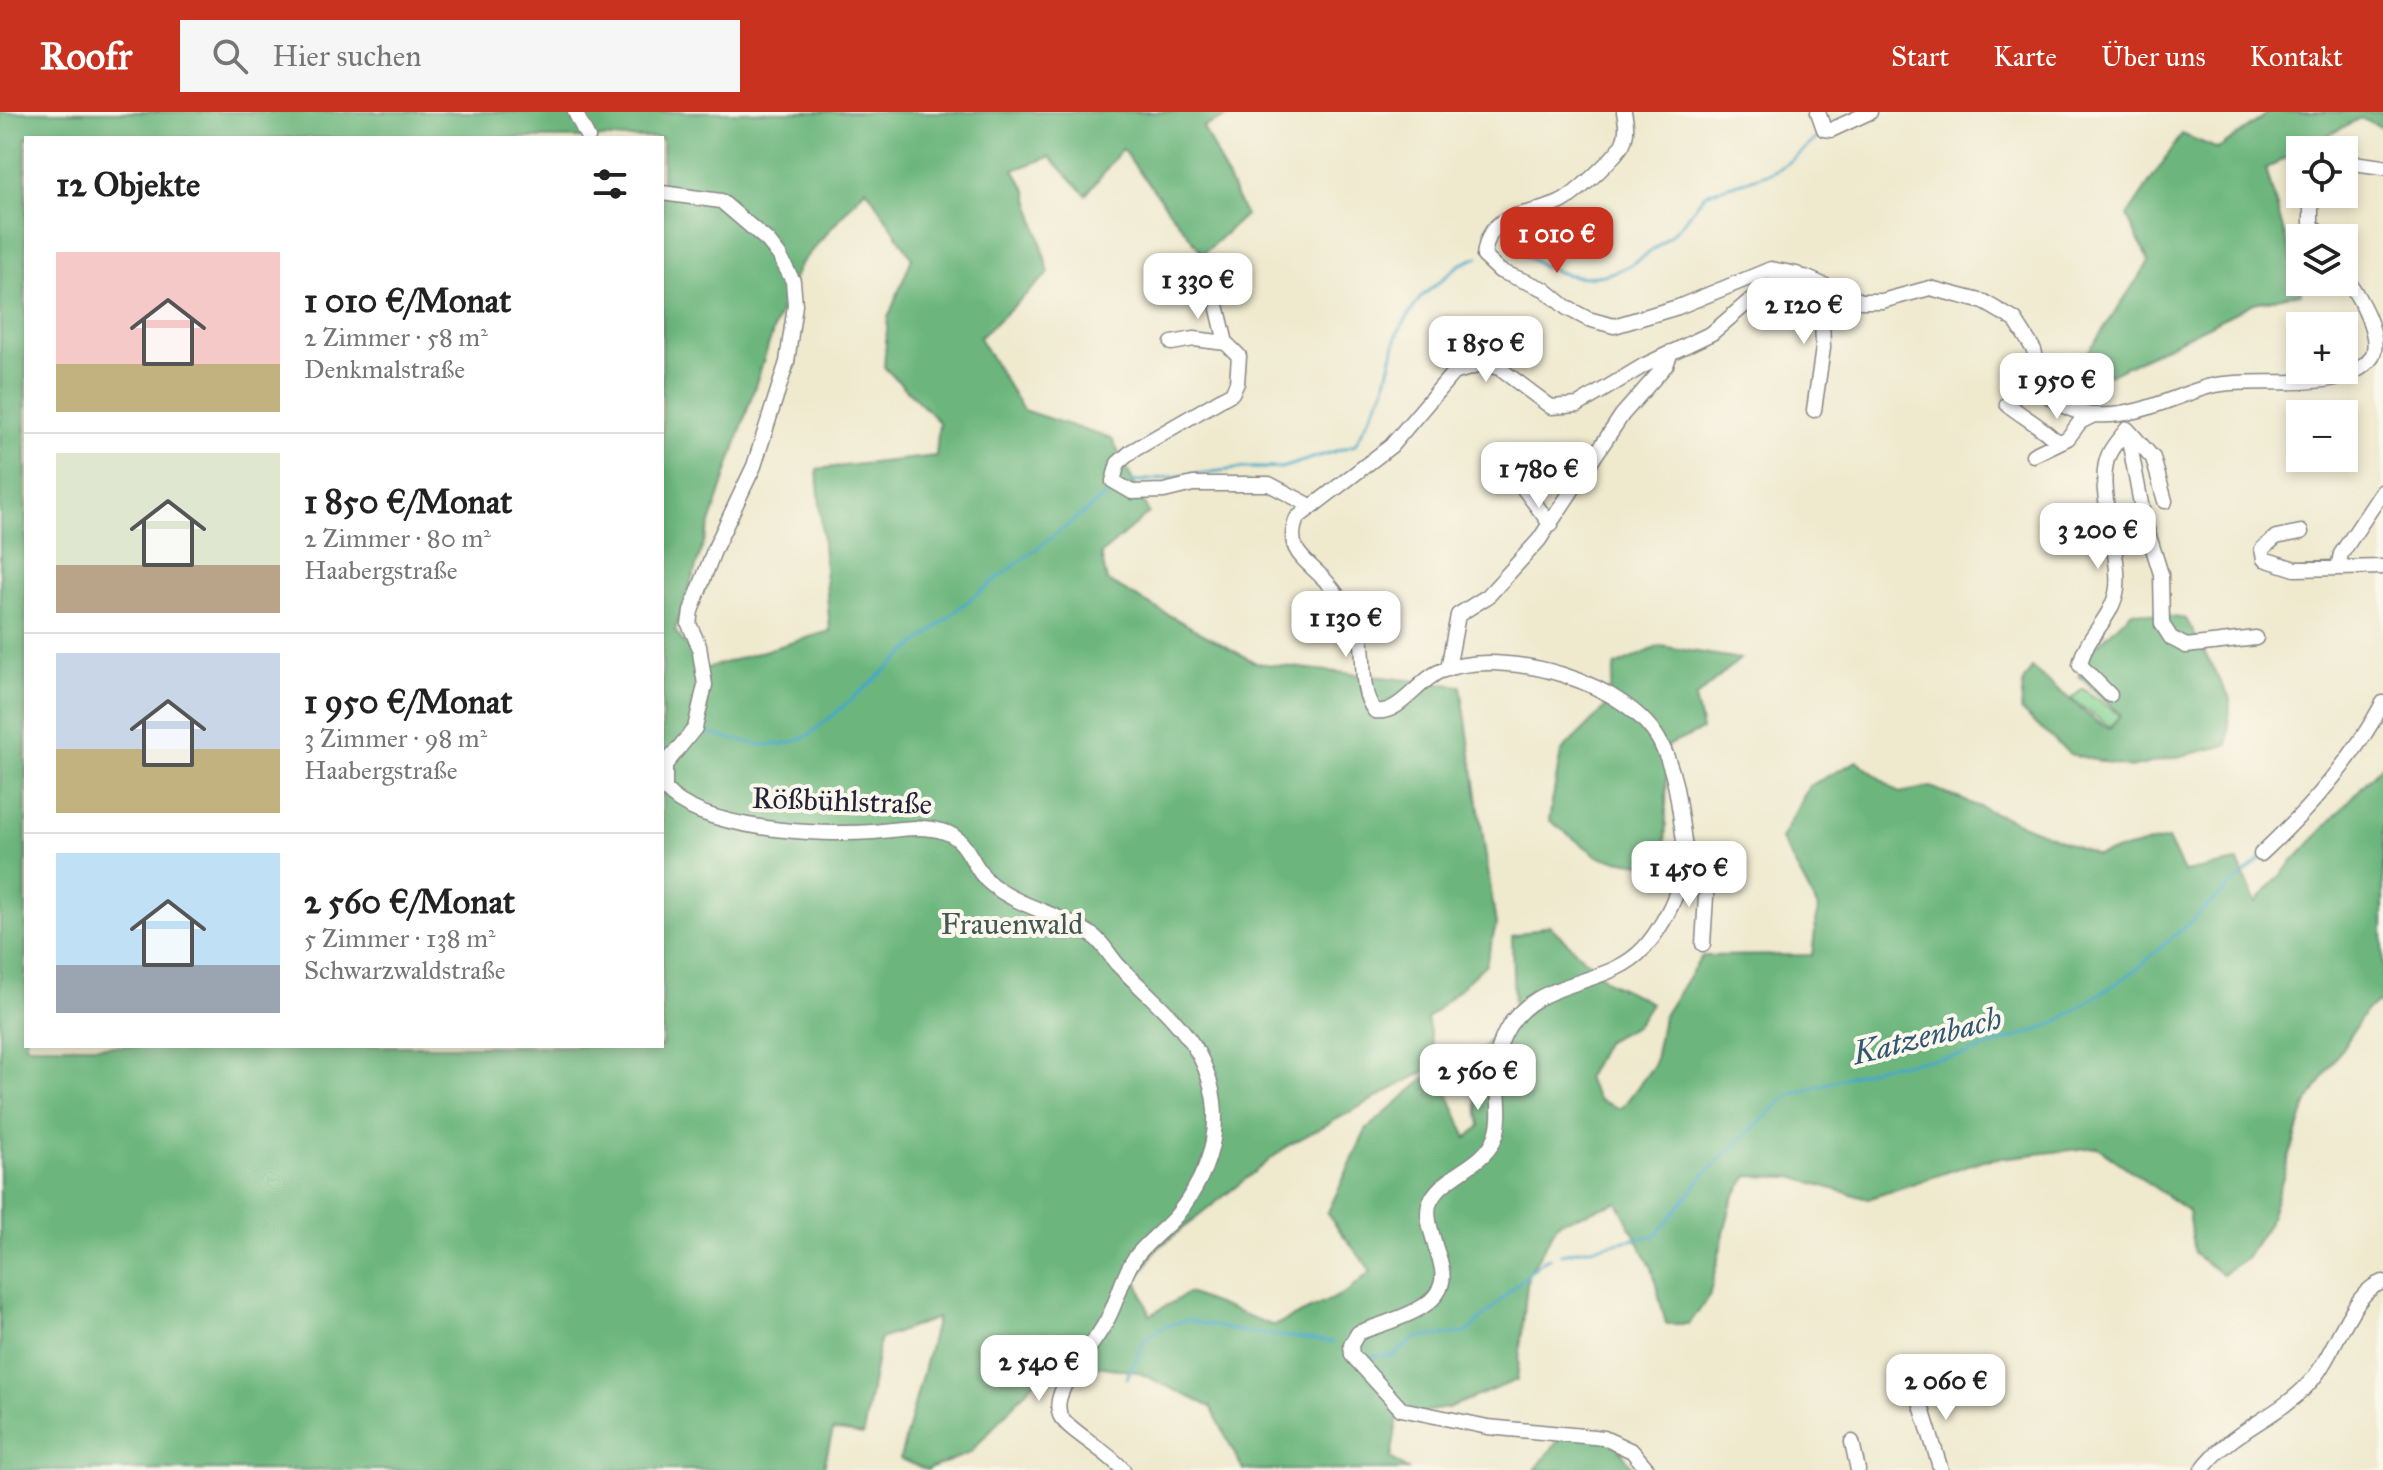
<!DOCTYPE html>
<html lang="de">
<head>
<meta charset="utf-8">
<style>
  :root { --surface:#fff; --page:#f6f6f6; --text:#222; --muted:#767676; --line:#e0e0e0; --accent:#c8321e }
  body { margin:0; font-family:"IM FELL Great Primer",serif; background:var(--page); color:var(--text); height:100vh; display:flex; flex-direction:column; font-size:30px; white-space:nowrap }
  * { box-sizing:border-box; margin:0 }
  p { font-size:26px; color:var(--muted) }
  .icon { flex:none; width:44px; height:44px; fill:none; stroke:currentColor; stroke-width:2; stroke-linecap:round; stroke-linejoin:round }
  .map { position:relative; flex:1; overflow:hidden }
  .panel { position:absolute; left:24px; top:24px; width:640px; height:912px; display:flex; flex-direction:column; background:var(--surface); border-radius:0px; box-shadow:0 4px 12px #0003 }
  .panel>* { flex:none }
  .tools { position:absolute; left:2286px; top:24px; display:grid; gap:16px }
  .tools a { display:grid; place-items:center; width:72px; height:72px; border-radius:0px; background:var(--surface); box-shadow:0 4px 12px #0003; font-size:40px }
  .price { position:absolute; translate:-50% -68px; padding:0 18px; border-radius:16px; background:#fff; color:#222; font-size:26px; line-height:52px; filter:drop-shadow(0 2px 4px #0008) }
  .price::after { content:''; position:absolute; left:50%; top:48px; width:24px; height:18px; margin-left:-12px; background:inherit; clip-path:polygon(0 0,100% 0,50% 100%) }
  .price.active { background:var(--accent); color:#fff }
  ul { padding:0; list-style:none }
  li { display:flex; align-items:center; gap:24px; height:200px; padding:0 32px }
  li+li { border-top:2px solid var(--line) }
  li span { display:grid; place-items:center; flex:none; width:224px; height:160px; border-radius:0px; color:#555 }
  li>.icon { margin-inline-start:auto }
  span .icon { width:96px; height:96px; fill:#fffc; stroke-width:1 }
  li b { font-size:34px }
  h2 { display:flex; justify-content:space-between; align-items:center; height:96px; padding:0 32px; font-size:34px }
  header { display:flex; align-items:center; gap:48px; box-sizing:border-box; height:112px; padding:0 40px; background:var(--accent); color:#fff }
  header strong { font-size:38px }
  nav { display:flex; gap:44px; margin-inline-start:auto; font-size:28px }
  .search { width:560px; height:72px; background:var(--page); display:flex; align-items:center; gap:20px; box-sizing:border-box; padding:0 28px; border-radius:0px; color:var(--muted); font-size:30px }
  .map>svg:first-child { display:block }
  .green { fill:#86d493; stroke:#547b67; stroke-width:2 }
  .forest { fill:#6cb67d; stroke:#476c5c; stroke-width:2; fill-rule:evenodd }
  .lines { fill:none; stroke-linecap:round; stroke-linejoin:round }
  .stream { stroke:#47a8c6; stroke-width:3 }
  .minor-casing { stroke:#888684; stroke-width:17 }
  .minor { stroke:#fff; stroke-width:14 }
  .labels { text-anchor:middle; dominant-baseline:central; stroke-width:8; stroke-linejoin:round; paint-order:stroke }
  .street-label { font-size:30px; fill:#22223b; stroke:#fbf7ec }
  .park-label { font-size:30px; fill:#405755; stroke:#fbf7ec }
  .water-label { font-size:32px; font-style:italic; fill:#315873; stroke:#fbf7ec }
</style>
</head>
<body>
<header>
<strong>Roofr</strong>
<div class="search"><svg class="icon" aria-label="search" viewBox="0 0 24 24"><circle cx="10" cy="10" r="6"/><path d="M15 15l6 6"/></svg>Hier suchen</div>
<nav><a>Start</a><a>Karte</a><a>Über uns</a><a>Kontakt</a></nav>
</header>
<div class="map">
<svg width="2383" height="1358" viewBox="0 0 2383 1358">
  <rect width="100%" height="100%" fill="#fbf7ec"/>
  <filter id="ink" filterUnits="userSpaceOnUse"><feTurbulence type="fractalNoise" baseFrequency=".0125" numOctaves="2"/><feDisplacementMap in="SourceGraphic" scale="16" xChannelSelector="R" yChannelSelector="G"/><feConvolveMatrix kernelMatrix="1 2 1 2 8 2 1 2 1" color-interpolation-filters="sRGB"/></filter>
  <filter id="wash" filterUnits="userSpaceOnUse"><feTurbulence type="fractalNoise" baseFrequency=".006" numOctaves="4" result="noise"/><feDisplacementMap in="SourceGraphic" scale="32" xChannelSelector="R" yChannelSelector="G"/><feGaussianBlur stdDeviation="1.8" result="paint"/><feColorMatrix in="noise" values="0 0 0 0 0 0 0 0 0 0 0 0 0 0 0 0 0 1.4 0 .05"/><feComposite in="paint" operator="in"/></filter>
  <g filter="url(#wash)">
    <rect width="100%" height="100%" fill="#efe9ce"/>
    <path class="green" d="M2083,577l37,26 -10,12 -39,-28z"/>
    <path class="forest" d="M0,0h1237l-34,15 42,88 -42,39 -81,-105 -36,46 -36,-38 -36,13 13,21 22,82 -70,65 44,72 89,29 37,74 -48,41 6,27 149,82 205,23 35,239 -10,39 -59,55 10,46 -150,81 -131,104 -19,30 13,35 38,-22 86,33 73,-34 24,-21 -44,-57 39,-84 71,-62 30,70 13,-12 -10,-63 44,-52 -2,-74 37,-12 58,56 44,22 -15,23 -30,15 -20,38 13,21 22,9 33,-44 9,-48 39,-61 110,-1 6,-47 -37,-69 28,-53 48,-25 42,32 32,-6 166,68 71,-16 16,33 54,-10 17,41 128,-139v237l-16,8 -61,96 -38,119 -23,35 -23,15 -28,-20 -6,-43 -91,-64 -114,13 -115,39 -76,-22 -44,-1 -16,24 -23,97 -20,27h-23l-14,-56 -35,-66 -58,20 -31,53 -11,105 -69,28 -50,8 -7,42 17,12h-165l-32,-63 -74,-35 -74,-11 -19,10 -74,82 -43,17 -27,-11 37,-141 -57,21 -17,96 -30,-5 -10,40h-823zM26,26h636v908h-636zM866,76l46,70 -24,60 -4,49 55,55 -3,34 -119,13 13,162 -126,38 -29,-38 100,-306 25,-61z
      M2270,0h113v16l-23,-10 -94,51 35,124 -47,10 -145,72 -23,-20 63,-93 -22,-46 55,-82 36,15z
      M2132,499l54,8 44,80 -2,46 -98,23 -60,-14 -49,-43 2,-29 9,-14 65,54 13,7 11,-14 -42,-39 5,-18z
      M1660,534l80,13 -45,39 7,32 -35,16 -2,122 -66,-11 -50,-37 12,-68 45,-45 9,-41z
      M1565,1320h43l26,38h-99z"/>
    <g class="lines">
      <path class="stream" d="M1516,136c63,51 114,29 166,-24 9,-8 14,-22 23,-29 8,-6 55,-17 69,-24 16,-7 31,-23 44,-34
        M1132,370l112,-14h37l74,-23 29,-55 14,-58 22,-34 39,-33 19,-8
        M707,621c35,8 68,21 101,3l156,-132 147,-112
        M1561,1142l95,-19 49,-61 82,-78 95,-30 82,-11 88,-30 80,-52 130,-115
        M1370,1244h23l22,-18 51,-5 76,-72 8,-3
        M1127,1266l18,-38 16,-12 25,-8 57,12 90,10"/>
    </g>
  </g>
  <g filter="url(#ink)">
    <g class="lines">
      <g class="minor-casing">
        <path id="minor" d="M575,0l13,26
          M1624,0c2,10 4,21 -1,31 -5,12 -51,55 -64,60 -35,16 -69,5 -75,53l16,15 44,18 23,19 21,11 26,7 64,-19 93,-38 26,5
          M1818,0l6,17 7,1 39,-18
          M2344,54l9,-3 30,4
          M662,81l59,8 47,40 11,14 14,26 2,24 -8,57 -33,104 -39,82 -24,63 -2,13 10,22 6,39 -10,43 -30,37v24c35,41 156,47 208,43 24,-2 48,-8 72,0 25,8 27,38 47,53 30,23 65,28 97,48 12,7 19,20 28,31 28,29 61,54 81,89 31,58 17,114 -22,163 -13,15 -31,27 -42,43 -13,19 -16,42 -27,61 -12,23 -31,43 -43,66 -4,9 -8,19 -4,29 5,13 50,38 63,55
          M2311,82v30l11,14
          M1218,197l8,34 13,13 -2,27 -5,10 -100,58 -14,12 -5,18 19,11 32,-1 29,-7h76l42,22
          M1172,231l22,-4 32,4
          M2007,292c16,13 36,23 50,38
          M1814,298l9,-62 -2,-64
          M2127,317l17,91 17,54 1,50 9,14 15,8 70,-8
          M2033,343l35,-17 12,-16 14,-7
          M1506,353l45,60
          M2301,420l-25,5 -14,12 2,10 31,10 88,-2
          M2338,455l3,-13 42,-63
          M1448,557l10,-54 30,-19 51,-56 83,-125 44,-50 5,-13
          M2110,583l-30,-30c5,-29 33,-46 37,-77 4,-37 -23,-102 -8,-134 4,-9 12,-17 18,-25l26,29 12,43
          M2261,742c48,-45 91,-93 122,-151
          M1688,751l19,18 -4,63
          M1915,1274l26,84
          M1852,1330l6,28
          M1648,1358l-16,-19 -28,-13 -116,-11 -87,-18 -49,-54 -1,-10 7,-12c28,-12 91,-23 84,-63 -1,-10 -6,-19 -8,-29 -3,-10 -8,-25 -5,-36 9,-28 51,-37 64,-63 16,-29 -6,-73 11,-107 29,-60 102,-45 140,-87 13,-14 27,-39 33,-57 3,-11 3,-19 11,-28 -9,-40 -7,-80 -27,-119 -30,-62 -158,-98 -220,-73 -22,8 -41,44 -66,40 -21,-26 -3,-67 -23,-96 -9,-12 -17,-24 -27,-35 -20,-21 -41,-30 -28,-62l94,-72 62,-73 30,-9 16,4 52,39 27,-2 65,-39 69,-33 55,-47 19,-8 19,-1 56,24h21l48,-13 54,14 31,18 19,30 11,43c13,12 33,21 50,22 41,3 75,-17 112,-28 45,-13 136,10 165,-30 11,-23 -16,-64 -28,-83
          M2202,1358c28,-40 79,-53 110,-90 22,-24 40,-90 71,-98"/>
      </g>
      <use href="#minor" class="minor"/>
    </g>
  </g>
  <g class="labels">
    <g class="street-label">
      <text transform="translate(842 689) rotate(2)">Rößbühlstraße</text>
    </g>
    <g class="park-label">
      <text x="1012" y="812">Frauenwald</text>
    </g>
    <g class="water-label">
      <text transform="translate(1927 924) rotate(-14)">Katzenbach</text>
    </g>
  </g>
</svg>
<div class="tools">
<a><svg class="icon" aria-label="locate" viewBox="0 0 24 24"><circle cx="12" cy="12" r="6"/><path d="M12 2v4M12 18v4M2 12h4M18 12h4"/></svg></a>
<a><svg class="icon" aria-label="layers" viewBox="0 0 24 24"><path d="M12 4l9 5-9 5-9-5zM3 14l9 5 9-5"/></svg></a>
<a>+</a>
<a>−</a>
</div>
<b class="price active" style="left:1557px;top:163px">1 010 €</b>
<b class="price" style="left:1198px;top:209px">1 330 €</b>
<b class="price" style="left:1804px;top:234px">2 120 €</b>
<b class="price" style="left:1486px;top:272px">1 850 €</b>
<b class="price" style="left:2057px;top:309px">1 950 €</b>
<b class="price" style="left:1539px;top:398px">1 780 €</b>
<b class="price" style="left:2098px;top:459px">3 200 €</b>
<b class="price" style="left:1346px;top:547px">1 130 €</b>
<b class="price" style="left:1689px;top:797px">1 450 €</b>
<b class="price" style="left:1478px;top:1000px">2 560 €</b>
<b class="price" style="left:1039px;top:1291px">2 540 €</b>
<b class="price" style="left:1946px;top:1310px">2 060 €</b>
<section class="panel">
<h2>12 Objekte<svg class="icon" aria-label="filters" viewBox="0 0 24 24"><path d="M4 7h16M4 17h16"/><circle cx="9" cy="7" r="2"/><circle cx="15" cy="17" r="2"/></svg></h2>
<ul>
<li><span style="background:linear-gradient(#f6c9c9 70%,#c2b280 0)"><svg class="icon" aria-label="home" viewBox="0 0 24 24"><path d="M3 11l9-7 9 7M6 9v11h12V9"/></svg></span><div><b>1 010 €/Monat</b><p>2 Zimmer · 58 m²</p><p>Denkmalstraße</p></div></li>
<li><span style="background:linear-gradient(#dfe7d0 70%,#b9a48a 0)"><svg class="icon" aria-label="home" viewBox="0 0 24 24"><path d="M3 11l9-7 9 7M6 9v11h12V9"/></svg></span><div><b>1 850 €/Monat</b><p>2 Zimmer · 80 m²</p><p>Haabergstraße</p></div></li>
<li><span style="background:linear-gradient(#c9d6e8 60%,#c2b280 0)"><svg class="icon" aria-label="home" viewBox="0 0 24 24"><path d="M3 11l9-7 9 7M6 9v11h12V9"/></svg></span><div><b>1 950 €/Monat</b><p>3 Zimmer · 98 m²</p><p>Haabergstraße</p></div></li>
<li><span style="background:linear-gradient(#bfe0f5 70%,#9aa5b1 0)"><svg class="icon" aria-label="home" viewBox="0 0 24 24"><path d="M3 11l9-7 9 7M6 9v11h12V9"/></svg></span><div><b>2 560 €/Monat</b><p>5 Zimmer · 138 m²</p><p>Schwarzwaldstraße</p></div></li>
</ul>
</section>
</div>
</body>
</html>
